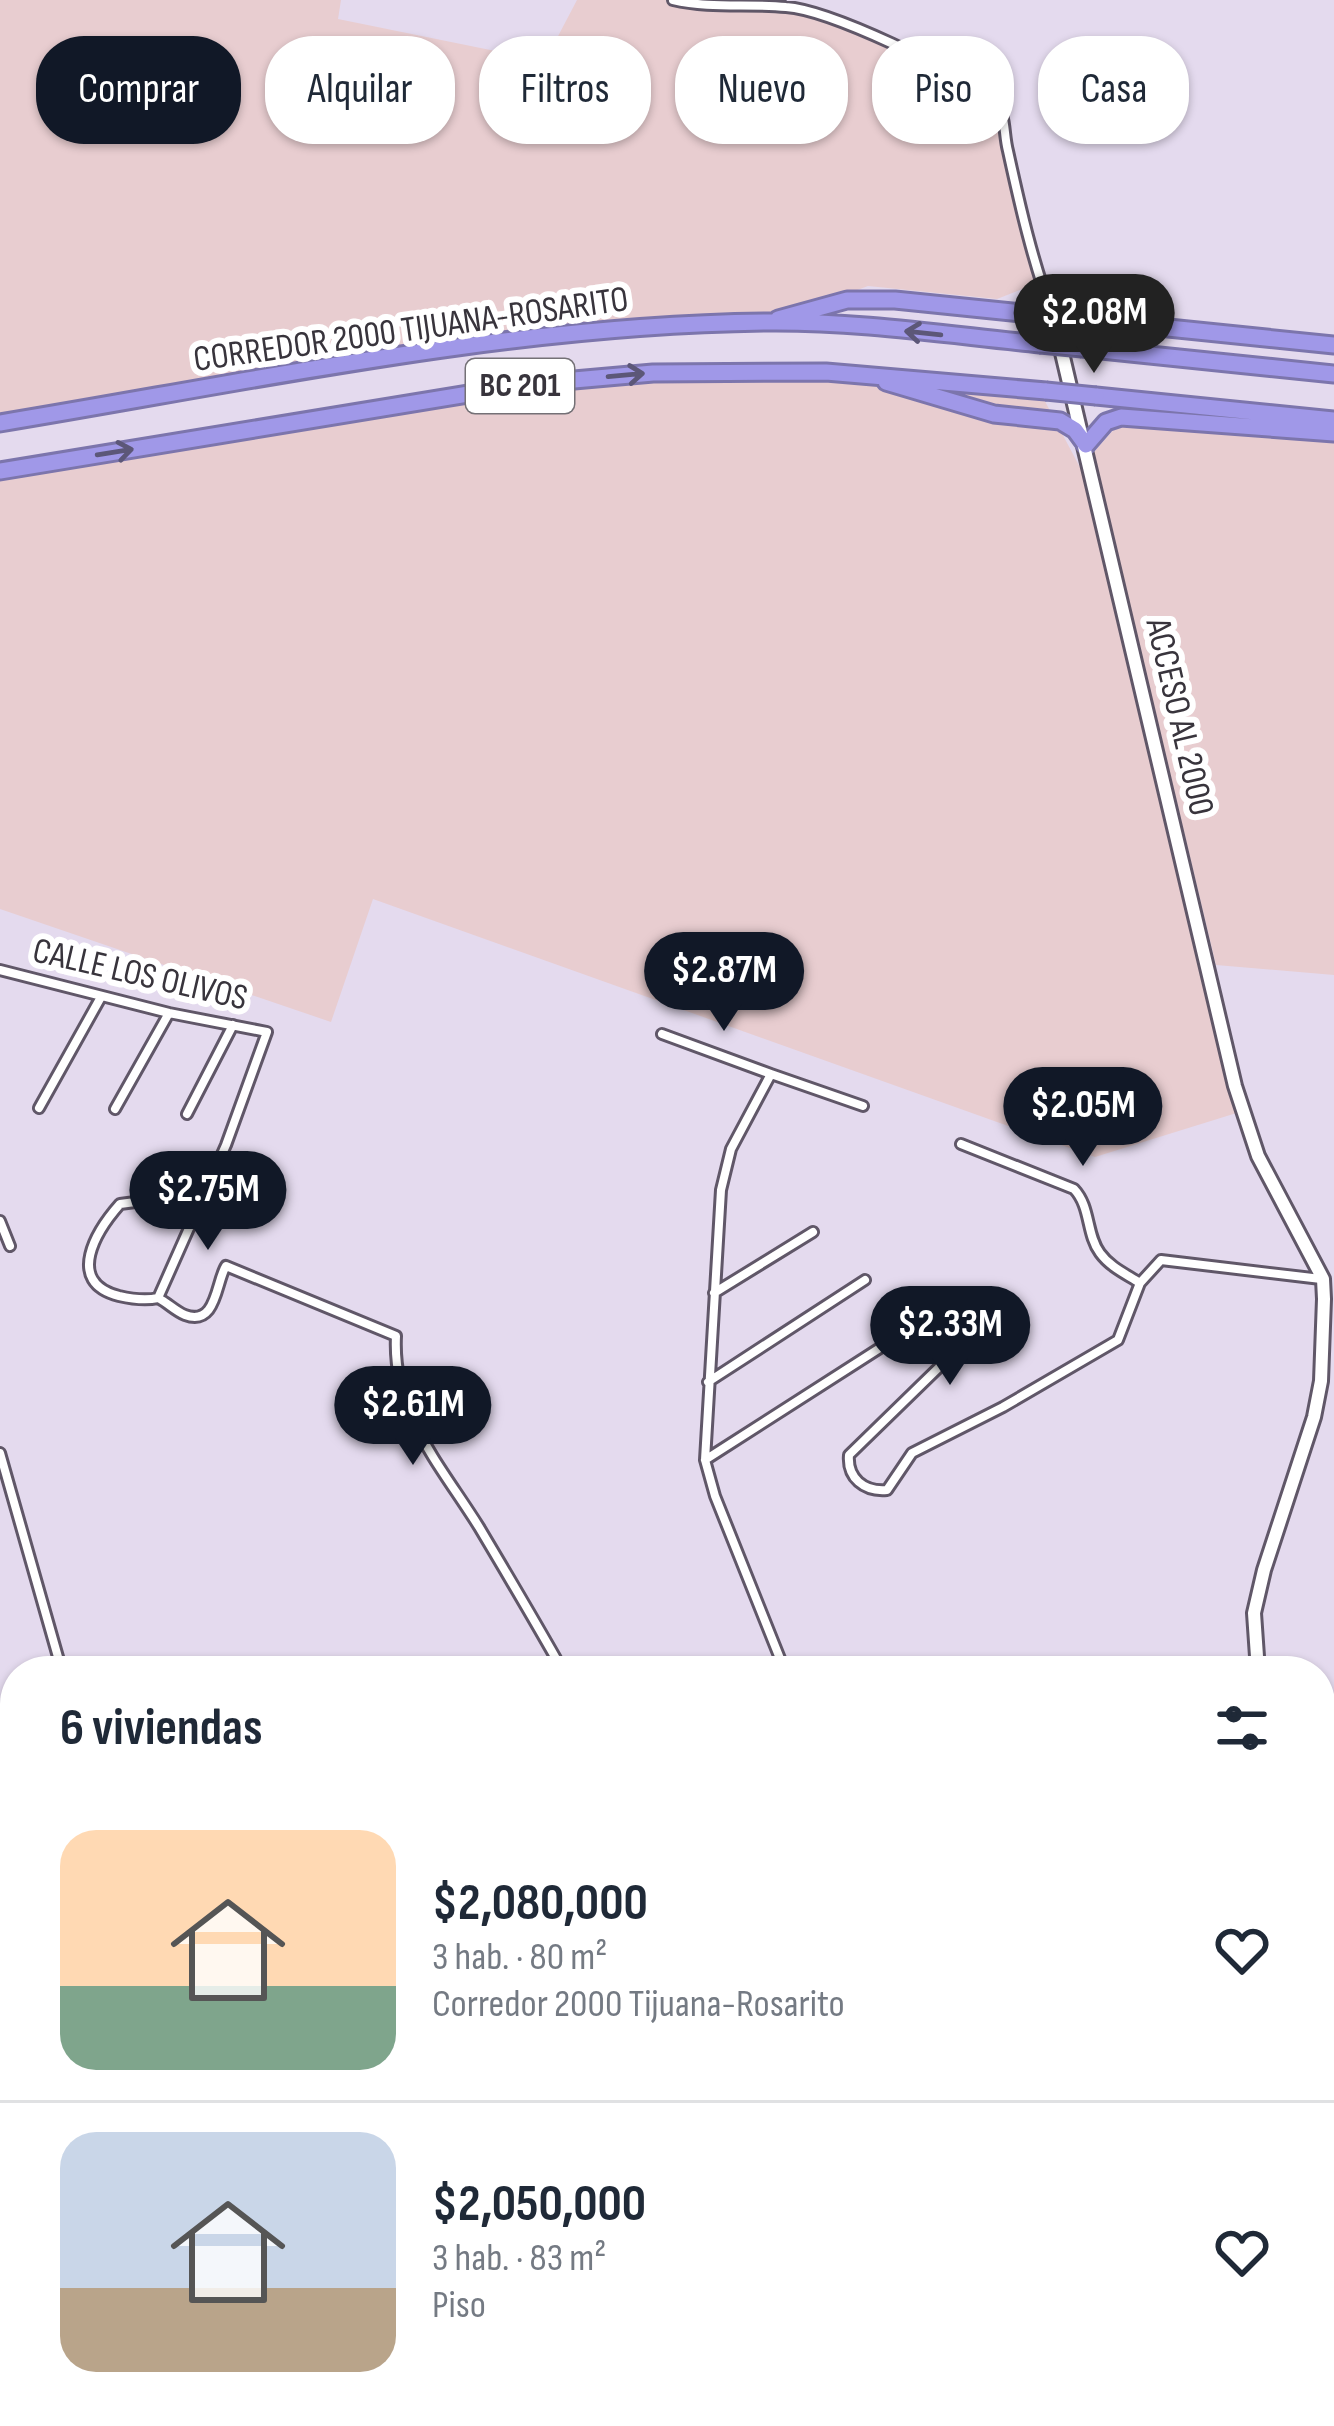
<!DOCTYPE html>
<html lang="es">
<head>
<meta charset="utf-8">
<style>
  :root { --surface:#fff; --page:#f6f6f7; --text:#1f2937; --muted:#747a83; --line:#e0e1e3; --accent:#111827 }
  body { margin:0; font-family:"Sofia Sans Condensed",sans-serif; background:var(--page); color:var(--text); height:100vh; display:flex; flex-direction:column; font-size:45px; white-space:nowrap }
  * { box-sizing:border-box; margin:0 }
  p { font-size:39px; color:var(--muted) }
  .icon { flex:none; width:66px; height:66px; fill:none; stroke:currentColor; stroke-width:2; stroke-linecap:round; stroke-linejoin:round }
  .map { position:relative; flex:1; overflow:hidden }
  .drawer { position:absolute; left:0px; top:1656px; width:1335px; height:771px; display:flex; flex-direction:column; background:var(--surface); border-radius:48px 48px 0 0; box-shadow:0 3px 9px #0004 }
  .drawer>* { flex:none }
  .hud { position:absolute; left:36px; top:36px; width:1263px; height:108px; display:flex; gap:24px }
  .price { position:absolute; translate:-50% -102px; padding:0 27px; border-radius:42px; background:var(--accent); color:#fff; font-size:39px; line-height:78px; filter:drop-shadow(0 3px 6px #0008) }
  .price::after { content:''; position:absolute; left:50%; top:72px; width:36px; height:27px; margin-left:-18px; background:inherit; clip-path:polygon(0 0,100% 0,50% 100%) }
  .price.on { background:#222; color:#fff }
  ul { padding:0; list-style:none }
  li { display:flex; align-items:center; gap:36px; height:300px; padding:0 60px }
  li+li { border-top:3px solid var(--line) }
  li span { display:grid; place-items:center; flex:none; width:336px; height:240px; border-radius:36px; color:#555 }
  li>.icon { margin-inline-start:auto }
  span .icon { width:144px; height:144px; fill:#fffc; stroke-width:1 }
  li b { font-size:51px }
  h2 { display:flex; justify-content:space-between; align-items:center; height:144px; padding:0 60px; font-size:51px }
  .tag { padding:0 42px; border-radius:48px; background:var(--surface); box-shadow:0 3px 9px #0004; font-size:42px; line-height:108px }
  .tag.on { background:var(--accent); color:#fff }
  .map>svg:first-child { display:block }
  .industrial { fill:#e8cdd0 }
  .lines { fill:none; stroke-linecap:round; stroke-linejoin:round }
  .stream { stroke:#7c93ac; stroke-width:3 }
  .street-casing { stroke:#605768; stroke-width:14 }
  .secondary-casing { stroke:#605768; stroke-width:18 }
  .primary-casing { stroke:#7c75ac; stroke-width:18 }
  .highway-casing { stroke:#7c75ac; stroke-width:21 }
  .street { stroke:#fff; stroke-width:8 }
  .secondary { stroke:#fff; stroke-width:12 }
  .primary { stroke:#c6c1f1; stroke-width:12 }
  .highway { stroke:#a098e8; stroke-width:15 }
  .highway-bridge-casing { stroke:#7c75ac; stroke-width:21; stroke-linecap:butt }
  .highway-bridge { stroke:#a098e8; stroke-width:15 }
  .oneway { stroke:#5c5778 }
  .labels { text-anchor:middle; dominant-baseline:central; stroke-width:12; stroke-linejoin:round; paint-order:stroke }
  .shield { fill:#fff; stroke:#747176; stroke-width:3 }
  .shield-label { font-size:33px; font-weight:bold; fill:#38343c }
  .street-label { font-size:36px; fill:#38343c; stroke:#fff }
</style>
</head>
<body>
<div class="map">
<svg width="1334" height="2426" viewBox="0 0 1334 2426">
  <rect width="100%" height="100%" fill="#e4daee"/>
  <path class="industrial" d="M0,0h341l-3,19 207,42 32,-61h102l137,15 162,72 27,37 35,158 -43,17 -129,-13 -96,36 -251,15 -521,86z
    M826,372l213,18 62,117 142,604 -148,46 -722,-258 -42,123 -331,-113v-438l529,-87z
    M1117,426l217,14v535l-118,-10 -123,-512z
    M1320,1860l14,4v533l-14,-2z
    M0,1916l15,13v230l-15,15z
    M637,2412h160l-9,14h-136z"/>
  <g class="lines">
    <path class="stream" d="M173,2412l16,14"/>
    <g class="street-casing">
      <path id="street" d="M673,0c38,9 75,3 113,7 45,3 169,64 207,91 14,16 10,34 15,53 12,55 25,112 45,165
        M0,970l169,43 98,19 -41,113 -68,153
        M662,1034l109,40
        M39,1108l62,-111
        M115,1109l54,-96
        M187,1114l46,-89
        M961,1144l113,45c17,18 12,45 26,64 10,14 26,21 40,30
        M0,1221l10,25
        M714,1293l99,-61
        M158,1298c10,5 17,13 27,17 32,12 31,-34 41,-49l170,70c-4,77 45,130 83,191 28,47 57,96 84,144
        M158,1298c-13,3 -26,1 -39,-2 -55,-14 -22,-66 1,-92l23,-3 54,7
        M708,1382l157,-102
        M0,1453l62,218
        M705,1460l228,-146 9,-2 21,15 3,14 -117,114c-2,23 15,37 38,35l25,-37 91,-46 115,-67 22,-57 21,-23 160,19
        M785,1671l-70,-175 -10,-36 16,-270 10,-41 40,-75 92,32
        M860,2426l8,-14"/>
    </g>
    <g class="secondary-casing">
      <path id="secondary" d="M1054,319l181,767 23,70 65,123 1,20 -3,82 -7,36 -50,153 -10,43 4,58
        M0,2271l13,4
        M1164,2426l3,-14"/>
    </g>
    <g class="primary-casing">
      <path id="primary" d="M0,2216l15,-34
        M15,2264l-4,35 4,17
        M0,2351l18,75
        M38,2412l3,14"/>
    </g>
    <g class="highway-casing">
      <path id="highway" d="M778,319l69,-19h48l439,45
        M1082,348l252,26
        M886,382l108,32 66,7 15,9 11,15 20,-23 15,-5 213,16
        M1096,396l238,24
        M0,423c254,-42 509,-98 767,-101 91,-1 182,13 273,22
        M0,471l529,-87 124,-11 173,-1 220,19
        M0,1854l15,13
        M0,1883l15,13
        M605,2412l16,14
        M624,2412l16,14"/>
    </g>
    <use href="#street" class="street"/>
    <use href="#secondary" class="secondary"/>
    <use href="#primary" class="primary"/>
    <use href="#highway" class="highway"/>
    <g class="highway-bridge-casing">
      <path id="highway-bridge" d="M1040,344l42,4
        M1046,391l50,5"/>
    </g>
    <use href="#highway-bridge" class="highway-bridge"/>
  </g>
  <defs><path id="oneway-shaft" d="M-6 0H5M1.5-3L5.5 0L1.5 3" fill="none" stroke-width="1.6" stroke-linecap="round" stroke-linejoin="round" transform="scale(3)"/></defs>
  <g class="oneway">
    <use href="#oneway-shaft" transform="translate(923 333) rotate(-174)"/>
    <use href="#oneway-shaft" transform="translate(626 375) rotate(-5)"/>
    <use href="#oneway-shaft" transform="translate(115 452) rotate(-9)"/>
  </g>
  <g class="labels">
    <rect class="shield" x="466" y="359" width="108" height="54" rx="9"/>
    <g class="shield-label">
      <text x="520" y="386">BC 201</text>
    </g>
    <g class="street-label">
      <text transform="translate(411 330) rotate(-8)">CORREDOR 2000 TIJUANA-ROSARITO</text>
      <text transform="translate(1179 717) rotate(77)">ACCESO AL 2000</text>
      <text transform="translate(140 975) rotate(13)">CALLE LOS OLIVOS</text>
    </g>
  </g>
</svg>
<b class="price on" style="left:1094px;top:376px">$2.08M</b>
<b class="price" style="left:724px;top:1034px">$2.87M</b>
<b class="price" style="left:1083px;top:1169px">$2.05M</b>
<b class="price" style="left:208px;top:1253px">$2.75M</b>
<b class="price" style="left:950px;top:1388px">$2.33M</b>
<b class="price" style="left:413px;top:1468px">$2.61M</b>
<div class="hud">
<a class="tag on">Comprar</a>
<a class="tag">Alquilar</a>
<a class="tag">Filtros</a>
<a class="tag">Nuevo</a>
<a class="tag">Piso</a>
<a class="tag">Casa</a>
</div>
<section class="drawer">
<h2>6 viviendas<svg class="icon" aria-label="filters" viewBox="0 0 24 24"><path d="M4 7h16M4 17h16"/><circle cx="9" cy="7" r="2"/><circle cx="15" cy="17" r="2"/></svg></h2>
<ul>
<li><span style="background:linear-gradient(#ffd9b3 65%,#7fa58c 0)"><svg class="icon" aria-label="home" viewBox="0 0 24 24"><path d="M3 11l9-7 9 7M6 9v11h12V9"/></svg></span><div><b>$2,080,000</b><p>3 hab. · 80 m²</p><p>Corredor 2000 Tijuana-Rosarito</p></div><svg class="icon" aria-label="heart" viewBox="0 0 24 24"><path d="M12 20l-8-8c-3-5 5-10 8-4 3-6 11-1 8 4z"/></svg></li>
<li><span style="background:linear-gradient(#c9d6e8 65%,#b9a48a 0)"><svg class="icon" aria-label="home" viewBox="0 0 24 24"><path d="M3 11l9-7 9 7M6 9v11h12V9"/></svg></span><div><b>$2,050,000</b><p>3 hab. · 83 m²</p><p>Piso</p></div><svg class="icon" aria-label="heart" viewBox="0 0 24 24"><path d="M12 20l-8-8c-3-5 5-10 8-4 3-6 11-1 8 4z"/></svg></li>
</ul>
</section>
</div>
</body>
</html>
